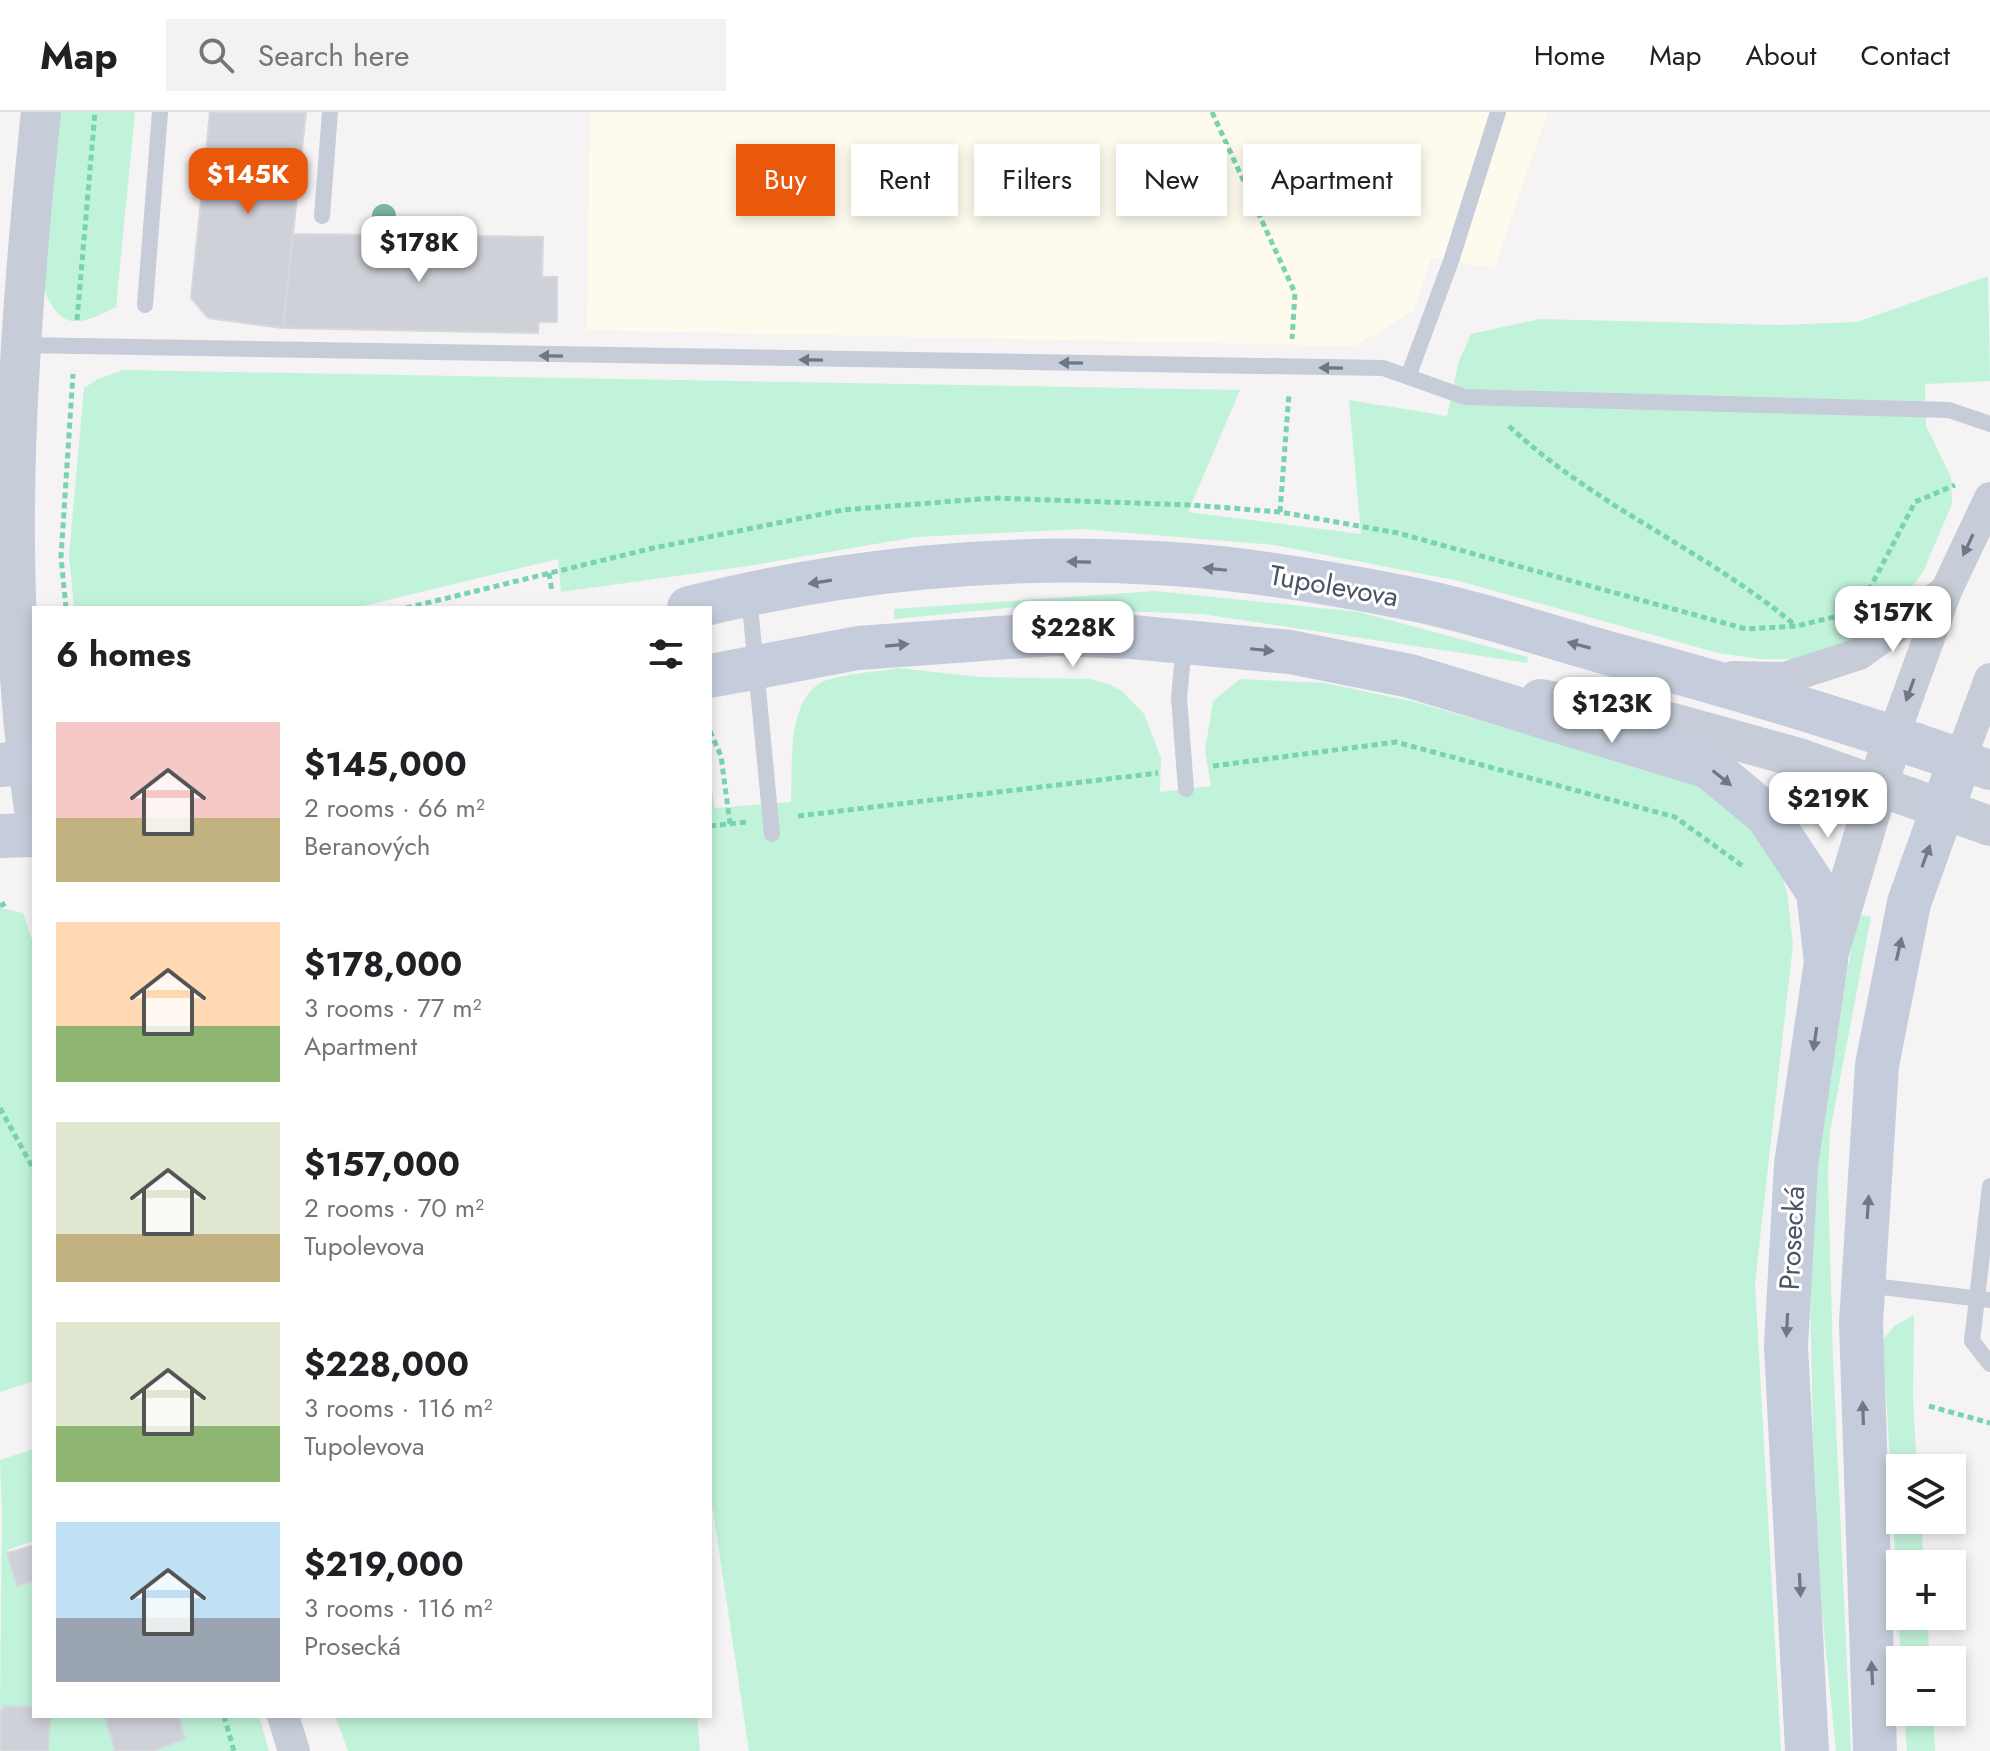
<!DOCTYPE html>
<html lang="en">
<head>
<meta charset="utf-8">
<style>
  :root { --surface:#fff; --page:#f2f2f2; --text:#202124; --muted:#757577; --line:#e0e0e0; --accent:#ea580c }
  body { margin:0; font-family:Jost,sans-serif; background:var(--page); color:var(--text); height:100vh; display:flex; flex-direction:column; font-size:30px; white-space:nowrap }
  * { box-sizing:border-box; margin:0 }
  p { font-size:26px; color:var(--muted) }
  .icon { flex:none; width:44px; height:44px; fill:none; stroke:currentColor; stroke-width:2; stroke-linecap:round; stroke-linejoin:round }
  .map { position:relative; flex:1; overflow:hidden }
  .sheet { position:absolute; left:32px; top:494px; width:680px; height:1112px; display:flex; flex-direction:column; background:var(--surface); border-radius:0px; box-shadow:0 4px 12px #0003 }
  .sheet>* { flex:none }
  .top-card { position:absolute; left:736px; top:32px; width:760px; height:72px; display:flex; gap:16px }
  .buttons { position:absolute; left:1886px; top:1342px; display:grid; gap:16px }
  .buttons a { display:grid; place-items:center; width:80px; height:80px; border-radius:0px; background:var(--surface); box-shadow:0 4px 12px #0003; font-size:40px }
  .price { position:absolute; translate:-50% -68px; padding:0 18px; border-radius:16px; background:#fff; color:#222; font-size:26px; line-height:52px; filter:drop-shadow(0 2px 4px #0008) }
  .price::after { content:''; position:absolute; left:50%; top:48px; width:24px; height:18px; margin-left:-12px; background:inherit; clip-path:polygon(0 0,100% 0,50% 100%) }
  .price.selected { background:var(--accent); color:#fff }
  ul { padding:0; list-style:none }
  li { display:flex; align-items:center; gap:24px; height:200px; padding:0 24px }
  li span { display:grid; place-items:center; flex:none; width:224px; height:160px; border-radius:0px; color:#555 }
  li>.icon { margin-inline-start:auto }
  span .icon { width:96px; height:96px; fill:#fffc; stroke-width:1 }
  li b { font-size:34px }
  h2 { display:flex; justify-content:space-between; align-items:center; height:96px; padding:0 24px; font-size:34px }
  .tag { padding:0 28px; border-radius:0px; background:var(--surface); box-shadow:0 4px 12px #0003; font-size:28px; line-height:72px }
  .tag.selected { background:var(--accent); color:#fff }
  header { display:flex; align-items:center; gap:48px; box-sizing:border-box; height:112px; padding:0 40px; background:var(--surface); border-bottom:2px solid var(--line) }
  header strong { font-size:38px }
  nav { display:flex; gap:44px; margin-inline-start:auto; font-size:28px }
  .search { width:560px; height:72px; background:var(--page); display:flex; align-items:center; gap:20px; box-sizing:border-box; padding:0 28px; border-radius:0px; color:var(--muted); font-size:30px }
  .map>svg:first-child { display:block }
  .commercial { fill:#fefbee }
  .green { fill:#c1f3da }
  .building { fill:#cfd1d8; stroke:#d7d8de; stroke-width:2 }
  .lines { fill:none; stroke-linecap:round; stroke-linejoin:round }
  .path { stroke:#77d3b0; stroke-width:5; stroke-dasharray:6 4; stroke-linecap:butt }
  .service { stroke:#c6cdd8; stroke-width:16 }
  .minor { stroke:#c6cdd8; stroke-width:32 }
  .tertiary { stroke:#c6cdd8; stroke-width:40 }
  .secondary { stroke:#c5cddc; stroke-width:44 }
  .tree { fill:#79b69e }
  .oneway { fill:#6e7885 }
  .oneway2 { fill:#6e7887 }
  .labels { text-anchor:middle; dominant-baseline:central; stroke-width:6; stroke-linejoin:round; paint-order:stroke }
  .street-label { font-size:28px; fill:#495362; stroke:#fff }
</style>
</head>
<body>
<header>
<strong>Map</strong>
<div class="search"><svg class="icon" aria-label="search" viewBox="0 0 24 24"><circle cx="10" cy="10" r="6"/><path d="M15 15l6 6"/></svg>Search here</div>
<nav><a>Home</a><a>Map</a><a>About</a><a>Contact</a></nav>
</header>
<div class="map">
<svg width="1990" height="1639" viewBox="0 0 1990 1639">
  <rect width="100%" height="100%" fill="#f5f3f3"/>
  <path class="commercial" d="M590,0h958l-54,156 -63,-10 -18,53 -58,35 -768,-16z"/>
  <path class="green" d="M59,0h76l-19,195c-39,20 -57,24 -74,-23z
    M1988,164l2,105 -65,3 1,42 25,51 1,27 -29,68 -31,40 -55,38 -31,9h-46l-42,-6 -259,-72 -185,-36 -192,-16 -166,8 -168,29 -187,26 -3,-33 -203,49h-281l-5,-53 15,-167 14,-9 25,-9 1117,20 -52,122 173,22 -12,-134 98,16 12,-55 12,-27 69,-15 240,6 77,-3z
    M1155,479l204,21 169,45 -1,6 -325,-49 -184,-7 -124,12v-10z
    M898,556l81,9 110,2 19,5 14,7 22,23 17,44 -1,34 51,-6 -6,-35 8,-50 27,-22 84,4 87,18 267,76 47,18 52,62 10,36 6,51 -38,339 26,468h-1032l-39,-260v-714l5,31 76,-6c2,-37 -6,-110 39,-123 22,-6 46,-7 68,-11z
    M0,796l23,5 11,33v435l-34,11z
    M1857,802l14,3 -41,215 -2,44 5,183 18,392h-15l-15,-149 -8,-170 -4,-183 8,-101z
    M1914,1203l-1,84 4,69h-17v52h21l3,44h-24v52h27l3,44h-29l-18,-320 11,-14z
    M33,1337l1,19 -3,1 3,11v61l-27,9 10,36 17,-5v126l-30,-1 -1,5 -3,-1 2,-199 -2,-51z
    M1904,1600h29l2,39h-28z
    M37,1604h68l10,35h-67l2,-32z
    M179,1604h80l10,35h-116l32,-12z
    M335,1604h362l3,35h-352z"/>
  <path class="building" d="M210,0h96l-23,216 -75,-10 -17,-20z
    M293,122l250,3 -1,40h15v45h-18l-1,11 -255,-5z
    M34,1433v36l-17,5 -10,-33z
    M4,1594l30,1v9l16,2 -2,33h-48v-41l3,1z
    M105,1604h74l6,23 -32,12h-38z"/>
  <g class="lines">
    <path class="path" d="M1212,0l83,181 -3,46
      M77,208l18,-208
      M1509,314c85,80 198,125 287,200
      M1280,400l9,-119
      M549,461l3,19
      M66,496l-5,-51 12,-183
      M406,496l243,-59 193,-39 151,-12 199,7 88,7 118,21 348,96 51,-3 41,-10 31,-26 46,-88 40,-17
      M710,619l11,25 9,68
      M1213,654l183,-24 279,75 69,50
      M798,704l360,-43
      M710,714l36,-4
      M0,794l6,-3
      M0,996l34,62
      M1929,1294l61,17
      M224,1604l10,35"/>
    <path class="service" d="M322,104l8,-104
      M145,193l15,-193
      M20,233l1363,23 82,29 484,13 41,14
      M1408,265l43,-116 47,-149
      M749,484l23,238
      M1184,532l-5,54 7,91
      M1990,1074l-18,155 18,23
      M1865,1173l125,15"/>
    <path class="minor" d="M1733,565l52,1 74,-24 87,-63
      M1893,625l53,-146 44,-93
      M1960,648l30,-81
      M283,1604l11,35"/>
    <path class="tertiary" d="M1540,587l133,24 126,35 191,68
      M1960,648l30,10
      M34,697c-34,-230 -17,-466 7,-697
      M1827,847l59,-199"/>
    <path class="secondary" d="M689,496c151,-38 312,-54 467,-45 82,4 165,18 246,34 68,13 135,36 202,55 120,32 238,67 356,108l-51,143 -32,162 -16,257 14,429
      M710,564l148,-28 194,-14 80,3 158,15 120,24 299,91 58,48 51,77 8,70 -30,203 -10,181 21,405
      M0,653l34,-3
      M0,724l34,-1"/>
  </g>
  <circle class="tree" cx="384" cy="104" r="12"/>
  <defs><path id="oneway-solid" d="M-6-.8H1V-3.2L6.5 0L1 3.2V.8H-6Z" transform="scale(2)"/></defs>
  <g class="oneway">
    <use href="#oneway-solid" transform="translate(551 244) rotate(-179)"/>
    <use href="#oneway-solid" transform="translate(811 248) rotate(-179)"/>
    <use href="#oneway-solid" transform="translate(1071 251) rotate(-179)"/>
    <use href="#oneway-solid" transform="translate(1331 256) rotate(-179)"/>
    <use href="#oneway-solid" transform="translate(1968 433) rotate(115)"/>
    <use href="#oneway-solid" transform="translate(1910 578) rotate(110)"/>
  </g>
  <g class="oneway2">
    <use href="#oneway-solid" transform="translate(1079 450) rotate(-179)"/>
    <use href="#oneway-solid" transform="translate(1215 457) rotate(-174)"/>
    <use href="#oneway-solid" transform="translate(820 470) rotate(171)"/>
    <use href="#oneway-solid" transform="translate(897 533) rotate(-5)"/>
    <use href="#oneway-solid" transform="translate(1579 533) rotate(-165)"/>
    <use href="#oneway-solid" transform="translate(1262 538) rotate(6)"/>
    <use href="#oneway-solid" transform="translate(1722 666) rotate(39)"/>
    <use href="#oneway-solid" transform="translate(1926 744) rotate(-70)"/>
    <use href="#oneway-solid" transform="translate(1899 837) rotate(-77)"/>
    <use href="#oneway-solid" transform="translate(1815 927) rotate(98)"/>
    <use href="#oneway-solid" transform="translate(1868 1095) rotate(-86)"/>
    <use href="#oneway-solid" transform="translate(1787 1213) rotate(93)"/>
    <use href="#oneway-solid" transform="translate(1863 1301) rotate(-92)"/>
    <use href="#oneway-solid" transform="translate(1800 1473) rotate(87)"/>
    <use href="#oneway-solid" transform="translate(1872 1561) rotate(-93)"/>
  </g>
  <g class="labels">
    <g class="street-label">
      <text transform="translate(1334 474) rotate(10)">Tupolevova</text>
      <text transform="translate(1792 1126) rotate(-87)">Prosecká</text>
    </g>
  </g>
</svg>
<div class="buttons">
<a><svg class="icon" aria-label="layers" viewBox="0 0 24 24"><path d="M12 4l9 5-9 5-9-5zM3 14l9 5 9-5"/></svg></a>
<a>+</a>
<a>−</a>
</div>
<b class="price selected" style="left:248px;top:104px">$145K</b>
<b class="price" style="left:419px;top:172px">$178K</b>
<b class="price" style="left:1893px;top:542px">$157K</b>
<b class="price" style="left:1073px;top:557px">$228K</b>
<b class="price" style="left:1612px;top:633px">$123K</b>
<b class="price" style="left:1828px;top:728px">$219K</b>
<div class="top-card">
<a class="tag selected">Buy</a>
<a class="tag">Rent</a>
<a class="tag">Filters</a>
<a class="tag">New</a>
<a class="tag">Apartment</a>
</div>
<section class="sheet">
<h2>6 homes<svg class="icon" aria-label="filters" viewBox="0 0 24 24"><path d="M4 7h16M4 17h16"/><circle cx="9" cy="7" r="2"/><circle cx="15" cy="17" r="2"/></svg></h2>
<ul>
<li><span style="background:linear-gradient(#f6c9c9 60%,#c2b280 0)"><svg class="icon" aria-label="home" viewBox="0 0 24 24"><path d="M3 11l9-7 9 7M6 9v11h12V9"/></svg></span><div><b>$145,000</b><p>2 rooms · 66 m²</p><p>Beranových</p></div></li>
<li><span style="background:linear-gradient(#ffd9b3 65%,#8fb573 0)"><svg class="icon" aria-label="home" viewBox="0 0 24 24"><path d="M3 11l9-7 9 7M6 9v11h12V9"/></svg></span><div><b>$178,000</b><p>3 rooms · 77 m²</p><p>Apartment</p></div></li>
<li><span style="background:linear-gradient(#dfe7d0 70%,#c2b280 0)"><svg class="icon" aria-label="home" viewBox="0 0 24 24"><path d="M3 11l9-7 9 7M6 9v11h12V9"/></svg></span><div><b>$157,000</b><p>2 rooms · 70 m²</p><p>Tupolevova</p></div></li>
<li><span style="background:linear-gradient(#dfe7d0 65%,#8fb573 0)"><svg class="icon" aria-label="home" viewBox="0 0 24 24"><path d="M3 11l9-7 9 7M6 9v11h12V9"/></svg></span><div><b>$228,000</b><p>3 rooms · 116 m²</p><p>Tupolevova</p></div></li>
<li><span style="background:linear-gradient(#bfe0f5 60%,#9aa5b1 0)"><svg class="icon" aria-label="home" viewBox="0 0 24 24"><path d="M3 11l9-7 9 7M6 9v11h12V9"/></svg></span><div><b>$219,000</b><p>3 rooms · 116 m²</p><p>Prosecká</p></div></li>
</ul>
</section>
</div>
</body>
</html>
